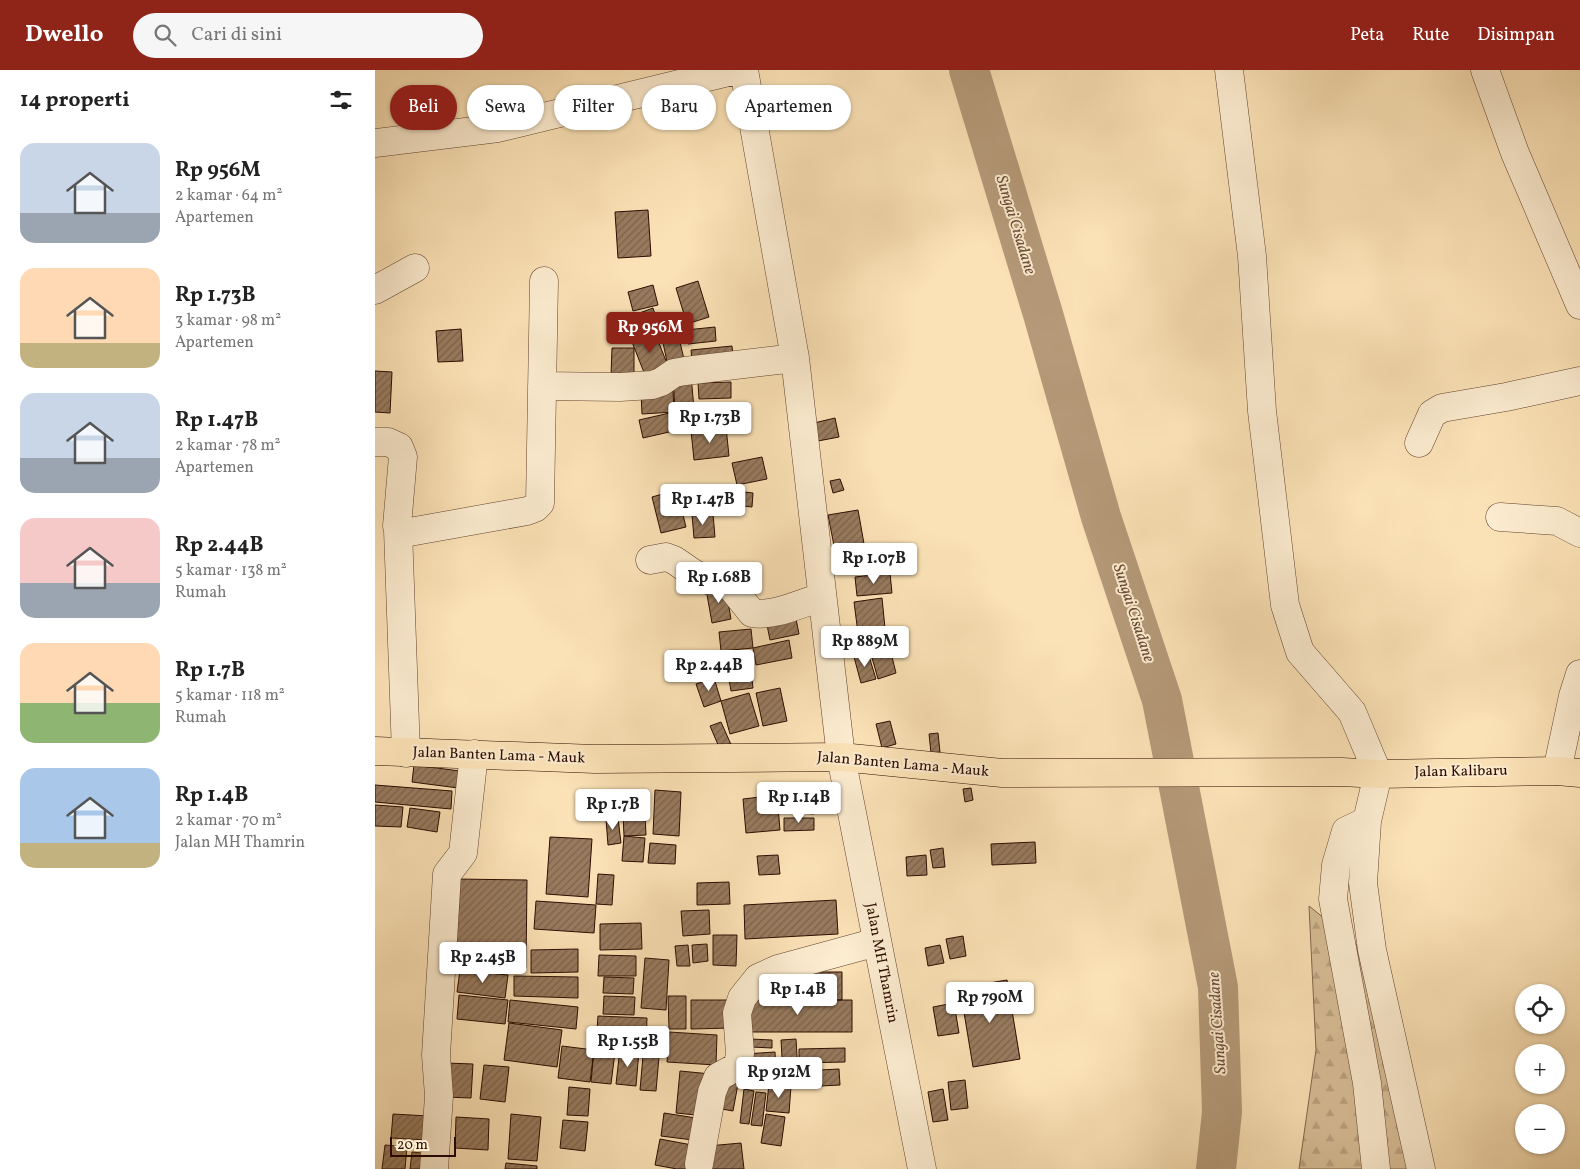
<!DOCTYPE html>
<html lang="id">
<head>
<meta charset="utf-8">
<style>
  :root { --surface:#fff; --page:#f6f6f6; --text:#222; --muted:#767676; --accent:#8f2418 }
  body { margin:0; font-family:Vollkorn,serif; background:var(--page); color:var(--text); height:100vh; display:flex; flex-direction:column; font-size:19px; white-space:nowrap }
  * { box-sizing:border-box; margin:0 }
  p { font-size:16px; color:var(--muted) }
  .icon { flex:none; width:28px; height:28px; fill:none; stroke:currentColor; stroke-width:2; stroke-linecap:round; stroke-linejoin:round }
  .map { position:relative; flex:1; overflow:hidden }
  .details { display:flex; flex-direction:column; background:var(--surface); width:375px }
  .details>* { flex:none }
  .guide { position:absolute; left:15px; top:15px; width:475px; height:45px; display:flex; gap:10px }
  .fabs { position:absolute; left:1140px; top:914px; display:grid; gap:10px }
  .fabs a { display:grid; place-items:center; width:50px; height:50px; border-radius:50%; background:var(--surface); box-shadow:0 1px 4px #0004; font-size:25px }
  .scale { position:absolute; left:15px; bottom:12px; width:66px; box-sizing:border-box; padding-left:5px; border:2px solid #2c0c00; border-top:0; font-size:14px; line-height:18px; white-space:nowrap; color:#2c0c00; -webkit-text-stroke:4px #fcecd0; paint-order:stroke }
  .price { position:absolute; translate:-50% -42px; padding:0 11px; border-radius:5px; background:#fff; color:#222; font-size:16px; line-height:32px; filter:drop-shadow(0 1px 2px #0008) }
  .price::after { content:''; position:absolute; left:50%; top:30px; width:15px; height:11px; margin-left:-8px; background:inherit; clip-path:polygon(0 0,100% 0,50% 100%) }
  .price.current { background:var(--accent); color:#fff }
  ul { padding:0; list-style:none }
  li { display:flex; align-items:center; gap:15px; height:125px; padding:0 20px }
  li span { display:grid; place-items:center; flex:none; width:140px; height:100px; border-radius:15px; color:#555 }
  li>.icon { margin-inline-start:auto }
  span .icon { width:60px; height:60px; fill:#fffc; stroke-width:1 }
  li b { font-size:21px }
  h2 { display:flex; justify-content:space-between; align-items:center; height:60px; padding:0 20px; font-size:21px }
  .pill { padding:0 18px; border-radius:22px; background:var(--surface); box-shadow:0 1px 4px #0004; font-size:18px; line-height:45px }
  .pill.current { background:var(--accent); color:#fff }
  header { display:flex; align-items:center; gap:30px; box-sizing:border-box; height:70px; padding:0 25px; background:var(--accent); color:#fff }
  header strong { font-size:24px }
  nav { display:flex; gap:28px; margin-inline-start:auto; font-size:18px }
  .search { width:350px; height:45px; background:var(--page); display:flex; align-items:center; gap:12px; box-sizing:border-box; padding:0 18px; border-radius:28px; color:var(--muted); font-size:19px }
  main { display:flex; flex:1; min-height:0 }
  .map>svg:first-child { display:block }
  .forest { fill:url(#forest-firs); stroke:#82654c }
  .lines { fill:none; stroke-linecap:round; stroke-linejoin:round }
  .river { stroke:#b59978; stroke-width:40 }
  .building { fill:url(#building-hatch); stroke:#2c0c00 }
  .minor-casing { stroke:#60422e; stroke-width:29 }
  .major-casing { stroke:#2c0c00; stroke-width:29 }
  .minor { stroke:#fcecd0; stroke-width:28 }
  .major { stroke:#fbe2b6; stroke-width:28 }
  .labels { text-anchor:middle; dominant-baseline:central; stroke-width:4; stroke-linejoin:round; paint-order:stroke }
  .street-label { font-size:15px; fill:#2c0c00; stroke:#fcecd0 }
  .water-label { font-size:16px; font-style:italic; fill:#6a4b36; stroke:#fcecd0 }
</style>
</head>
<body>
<header>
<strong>Dwello</strong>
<div class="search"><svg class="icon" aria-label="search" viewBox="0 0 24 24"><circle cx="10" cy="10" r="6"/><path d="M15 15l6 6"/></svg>Cari di sini</div>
<nav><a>Peta</a><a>Rute</a><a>Disimpan</a></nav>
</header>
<main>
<section class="details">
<h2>14 properti<svg class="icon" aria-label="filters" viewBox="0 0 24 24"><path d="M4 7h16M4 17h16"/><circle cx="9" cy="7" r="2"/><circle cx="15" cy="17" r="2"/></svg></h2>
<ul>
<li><span style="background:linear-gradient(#c9d6e8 70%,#9aa5b1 0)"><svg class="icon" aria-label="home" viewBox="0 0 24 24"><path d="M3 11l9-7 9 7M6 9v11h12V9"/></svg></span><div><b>Rp 956M</b><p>2 kamar · 64 m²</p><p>Apartemen</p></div></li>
<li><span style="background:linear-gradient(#ffd9b3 75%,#c2b280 0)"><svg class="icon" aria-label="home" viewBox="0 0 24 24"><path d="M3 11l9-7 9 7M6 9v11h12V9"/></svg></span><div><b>Rp 1.73B</b><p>3 kamar · 98 m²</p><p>Apartemen</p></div></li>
<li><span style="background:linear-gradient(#c9d6e8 65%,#9aa5b1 0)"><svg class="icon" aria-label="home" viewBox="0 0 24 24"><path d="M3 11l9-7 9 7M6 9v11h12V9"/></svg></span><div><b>Rp 1.47B</b><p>2 kamar · 78 m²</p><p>Apartemen</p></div></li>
<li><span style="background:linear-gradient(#f6c9c9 65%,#9aa5b1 0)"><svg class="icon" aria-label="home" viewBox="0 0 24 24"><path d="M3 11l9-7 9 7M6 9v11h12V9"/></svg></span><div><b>Rp 2.44B</b><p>5 kamar · 138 m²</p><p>Rumah</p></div></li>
<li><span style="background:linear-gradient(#ffd9b3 60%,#8fb573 0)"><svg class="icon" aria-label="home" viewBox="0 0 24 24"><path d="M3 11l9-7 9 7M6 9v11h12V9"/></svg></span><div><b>Rp 1.7B</b><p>5 kamar · 118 m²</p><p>Rumah</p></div></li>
<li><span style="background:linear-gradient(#a9c7e8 75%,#c2b280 0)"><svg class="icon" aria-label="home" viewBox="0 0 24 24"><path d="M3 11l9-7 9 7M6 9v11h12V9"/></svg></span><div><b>Rp 1.4B</b><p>2 kamar · 70 m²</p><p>Jalan MH Thamrin</p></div></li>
</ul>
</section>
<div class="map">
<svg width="1205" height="1099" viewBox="0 0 1205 1099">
  <defs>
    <pattern id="forest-firs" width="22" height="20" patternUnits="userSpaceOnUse" patternTransform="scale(1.25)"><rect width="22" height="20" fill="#d8be97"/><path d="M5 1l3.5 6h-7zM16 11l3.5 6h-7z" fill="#baa280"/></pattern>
    <pattern id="building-hatch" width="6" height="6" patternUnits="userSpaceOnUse" patternTransform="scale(1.25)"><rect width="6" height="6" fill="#987b5f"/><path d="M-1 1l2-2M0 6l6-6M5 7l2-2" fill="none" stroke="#7c634c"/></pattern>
  </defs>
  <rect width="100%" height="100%" fill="#fbe2b6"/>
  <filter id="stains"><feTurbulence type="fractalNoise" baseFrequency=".004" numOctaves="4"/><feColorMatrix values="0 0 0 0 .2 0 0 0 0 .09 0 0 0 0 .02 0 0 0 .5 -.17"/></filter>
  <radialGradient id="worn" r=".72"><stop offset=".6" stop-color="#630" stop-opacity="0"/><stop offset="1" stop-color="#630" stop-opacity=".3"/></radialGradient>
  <path class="forest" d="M934,836l63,51 46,212h-119l17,-119z"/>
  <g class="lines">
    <path class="river" d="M594,0l74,244 58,203 61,183 56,287 4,125 -6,57"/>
  </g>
  <path class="building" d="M273,140l3,46 -33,2 -3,-46z
    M323,211l11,36 -22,7 -11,-36z
    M278,215l5,20 -25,6 -5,-19z
    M278,238l7,21 -27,9 -7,-20z
    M301,256l9,37 -17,3 -8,-37z
    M340,257l1,14 -28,3 -2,-14z
    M86,259l2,32 -25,1 -2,-31z
    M280,263l13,33 -23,9 -13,-33z
    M357,276l1,10 -41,5 -1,-11z
    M237,278h22v28h-23z
    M0,301l17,1 -2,41 -15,-1z
    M316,305l3,34 -19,1 -2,-34z
    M356,312v16l-32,1 -1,-16z
    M298,321l1,21 -32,2 -1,-21z
    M299,342l4,18 -35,8 -4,-18z
    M460,348l4,19 -21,4 -4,-18z
    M351,357l3,29 -35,4 -3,-29z
    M387,387l5,22 -30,6 -5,-22z
    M465,409l4,11 -11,3 -3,-12z
    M302,420l9,37 -25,6 -9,-36z
    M351,420l27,3 -1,14 -27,-3z
    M483,440l8,45 -29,6 -9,-46z
    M338,444l2,23 -21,1 -2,-23z
    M515,503l2,20 -35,3 -2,-19z
    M350,515l6,34 -19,4 -6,-34z
    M507,528l4,40 -27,3 -5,-39z
    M420,544l4,20 -29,6 -4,-20z
    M376,559l2,19 -32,3 -2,-19z
    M414,570l3,18 -36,7 -3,-17z
    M513,571l8,32 -18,6 -9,-32z
    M493,583l8,26 -15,4 -7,-26z
    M376,600l2,18 -22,3 -3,-17z
    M339,608l7,23 -17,6 -8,-23z
    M405,618l7,33 -24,5 -7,-33z
    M374,623l10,33 -29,8 -9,-33z
    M515,651l6,23 -14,4 -6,-24z
    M346,652l12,27 -11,5 -12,-28z
    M563,663l2,19 -9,1 -2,-19z
    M39,695l46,6 -2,17 -46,-6z
    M0,715l77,6 -1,18 -76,-7z
    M596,718l2,12 -8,2 -2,-13z
    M280,720l26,2 -2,44 -26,-2z
    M269,723l1,16 -41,1 -1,-16z
    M402,725l3,35 -34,3 -3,-34z
    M411,733l29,2 -1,9 -29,-2z
    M0,735l28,2 -2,20 -26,-1z
    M35,738l30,4 -3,20 -30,-5z
    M270,744l1,21 -22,1 -1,-21z
    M243,748l3,25 -13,2 -2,-26z
    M409,748h30v12l-30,1z
    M249,766l21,2 -2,24 -21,-1z
    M175,767l42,2 -4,58 -42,-3z
    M660,772l1,21 -44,2 -1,-21z
    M275,773l26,2 -1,19 -27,-1z
    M568,778l2,19 -12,1 -3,-18z
    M403,785l2,19 -21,1 -2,-19z
    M551,785l1,20 -20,1 -1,-19z
    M223,804l16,1 -2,30 -16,-1z
    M81,809l71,1 -1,88 -71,-1z
    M354,812l1,22 -33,1v-22z
    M461,830l2,34 -93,5 -1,-34z
    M161,831l60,4 -2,28 -60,-4z
    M334,840l1,24 -27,2 -2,-25z
    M266,853l1,26 -42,1v-26z
    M338,865h24l-1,31 -23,-1z
    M588,866l3,20 -16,3 -4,-20z
    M332,874l1,17 -15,2 -1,-18z
    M313,875l2,21h-13l-2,-20z
    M565,875l4,18 -16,3 -3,-18z
    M203,879v23l-47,1v-23z
    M224,885l37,1v20h-38z
    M270,888l24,2 -3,50 -25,-2z
    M85,900l48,5 -3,23 -48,-6z
    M435,902h32v28h-32z
    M139,906l64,1v21l-64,-2z
    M229,907l30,1 -1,16 -30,-1z
    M632,910l13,79 -47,8 -13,-79z
    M84,925l49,5 -3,24 -48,-5z
    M229,926l31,1 -1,18 -31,-1z
    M293,926h18v33h-17z
    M135,930l68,7 -2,22 -68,-7z
    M316,930h40v28l-40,1z
    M370,930h107v32h-107z
    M579,933l5,30 -21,3 -5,-29z
    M223,946l49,2 -1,28 -50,-2z
    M134,953l53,7 -5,37 -53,-7z
    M294,962l48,3 -1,30 -49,-3z
    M375,969l22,1v8l-21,-1z
    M421,969l2,34 -15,1 -2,-34z
    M187,976l32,4 -4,32 -32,-4z
    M470,978v14l-46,1v-14z
    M245,979l19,2 -3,35 -20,-2z
    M219,980l21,2 -4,32 -20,-2z
    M400,982l1,21 -29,3 -2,-22z
    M268,986l16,1 -3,34 -16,-1z
    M71,993l27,1 -2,34 -26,-1z
    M109,995l25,2 -4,35 -25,-3z
    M464,999l1,16 -38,2 -1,-16z
    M305,1001l31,3 -5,42 -30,-3z
    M590,1010l3,28 -17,2 -3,-28z
    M346,1011l17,3 -5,27 -17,-3z
    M394,1014l22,2 -2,27 -23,-2z
    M194,1017l21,2 -2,27 -21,-1z
    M369,1019l10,2 -5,33 -9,-1z
    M568,1019l5,31 -15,2 -5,-30z
    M381,1022l10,1 -4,33 -11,-1z
    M289,1043l32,5 -3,22 -32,-4z
    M18,1044l35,2 -1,24 -36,-2z
    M136,1044l30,3 -4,44 -29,-2z
    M391,1044l19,3 -4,29 -20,-3z
    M81,1047l33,2 -1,31 -33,-2z
    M188,1050l25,2 -3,29 -25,-3z
    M285,1069l32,6 -4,24h-11l-22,-4z
    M366,1073l3,26h-33l-3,-23z
    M10,1075l22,2 -2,22h-23z
    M37,1082l19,2 -1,15h-20z
    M131,1093l31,3v3h-32z"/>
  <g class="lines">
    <g class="minor-casing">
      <path id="minor" d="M369,0l51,288 46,399 81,412
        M854,0l23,186 10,155 23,194 15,47 52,60 26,62 -11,47 -4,62 9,67 49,219
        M1110,0l30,83 65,152
        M0,73l123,-15 239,-58
        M0,220l40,-22
        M167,316l78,1 32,-2 9,-3 13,-9 11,-2 110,-13
        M0,372h13l11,5 4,10 -6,69 1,4 6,3 123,-22 8,-3 5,-5 4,-222
        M1044,373l13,-29 10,-6 64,-11 74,-16
        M1125,447l57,4 23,12
        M23,460l8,223
        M275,490l16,-3 8,3 19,13 14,7 20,2 25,31c22,4 49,-10 70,-16
        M1182,701l16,-75 7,-22
        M992,751l-21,10 -10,34 -3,34 34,184 9,86
        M324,1094l13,-72 6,-15 20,-11 2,-13 -3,-40 5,-15 16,-20 20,-9 99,-27
        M59,1099l5,-73 -3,-41 11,-181 16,-21 11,-99"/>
    </g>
    <g class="major-casing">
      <path id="major" d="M0,681l220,8 246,-2 161,16 340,-1 36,2 179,-3 23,2"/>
    </g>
    <use href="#minor" class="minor"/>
    <use href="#major" class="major"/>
  </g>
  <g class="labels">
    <g class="street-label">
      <text transform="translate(124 686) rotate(2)">Jalan Banten Lama - Mauk</text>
      <text transform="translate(528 695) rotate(5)">Jalan Banten Lama - Mauk</text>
      <text transform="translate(1086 702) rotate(-1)">Jalan Kalibaru</text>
      <text transform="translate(506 893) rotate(79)">Jalan MH Thamrin</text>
    </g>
    <g class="water-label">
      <text transform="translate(640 155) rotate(73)">Sungai Cisadane</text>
      <text transform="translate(758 543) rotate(72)">Sungai Cisadane</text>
      <text transform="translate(843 953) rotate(-94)">Sungai Cisadane</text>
    </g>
  </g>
  <rect width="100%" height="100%" filter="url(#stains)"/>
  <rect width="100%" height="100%" fill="url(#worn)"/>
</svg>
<div class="fabs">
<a><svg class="icon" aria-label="locate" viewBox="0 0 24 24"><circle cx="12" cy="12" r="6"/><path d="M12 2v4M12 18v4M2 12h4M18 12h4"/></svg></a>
<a>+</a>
<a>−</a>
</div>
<div class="scale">20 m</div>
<b class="price current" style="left:275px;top:284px">Rp 956M</b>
<b class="price" style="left:335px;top:374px">Rp 1.73B</b>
<b class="price" style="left:328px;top:456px">Rp 1.47B</b>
<b class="price" style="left:499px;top:515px">Rp 1.07B</b>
<b class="price" style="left:344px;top:534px">Rp 1.68B</b>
<b class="price" style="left:490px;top:598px">Rp 889M</b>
<b class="price" style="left:334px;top:622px">Rp 2.44B</b>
<b class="price" style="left:424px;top:754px">Rp 1.14B</b>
<b class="price" style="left:238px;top:761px">Rp 1.7B</b>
<b class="price" style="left:108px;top:914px">Rp 2.45B</b>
<b class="price" style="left:423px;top:946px">Rp 1.4B</b>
<b class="price" style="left:615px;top:954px">Rp 790M</b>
<b class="price" style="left:253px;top:998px">Rp 1.55B</b>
<b class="price" style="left:404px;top:1029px">Rp 912M</b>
<div class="guide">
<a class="pill current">Beli</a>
<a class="pill">Sewa</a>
<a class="pill">Filter</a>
<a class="pill">Baru</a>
<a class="pill">Apartemen</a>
</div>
</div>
</main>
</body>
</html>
